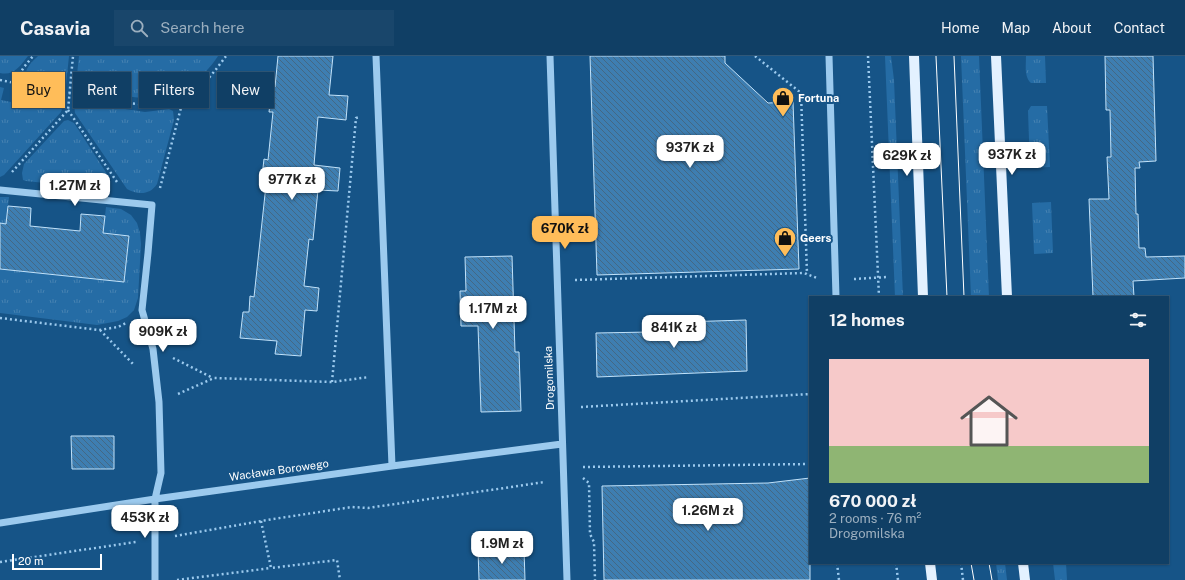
<!DOCTYPE html>
<html lang="en">
<head>
<meta charset="utf-8">
<style>
  :root { --surface:#103f65; --page:#19466b; --text:#f1f3f6; --muted:#9cafbf; --line:#305879; --accent:#ffbd59 }
  body { margin:0; font-family:"Public Sans",sans-serif; background:var(--page); color:var(--text); height:100vh; display:flex; flex-direction:column; font-size:15px; white-space:nowrap }
  * { box-sizing:border-box; margin:0 }
  p { font-size:13px; color:var(--muted) }
  .icon { flex:none; width:22px; height:22px; fill:none; stroke:currentColor; stroke-width:2; stroke-linecap:round; stroke-linejoin:round }
  .map { position:relative; flex:1; overflow:hidden }
  .sheet { position:absolute; left:809px; top:240px; width:360px; height:268px; display:flex; flex-direction:column; background:var(--surface); border-radius:0px; box-shadow:0 1px 3px #0004,0 0 0 1px var(--line) }
  .sheet>* { flex:none }
  .hud { position:absolute; left:12px; top:16px; width:380px; height:36px; display:flex; gap:8px }
  .scale { position:absolute; left:12px; bottom:10px; width:90px; box-sizing:border-box; padding-left:4px; border:2px solid #fff; border-top:0; font-size:11px; line-height:14px; white-space:nowrap; color:#fff; -webkit-text-stroke:3px #165487; paint-order:stroke }
  .price { position:absolute; translate:-50% -34px; padding:0 9px; border-radius:8px; background:#fff; color:#222; font-size:13px; line-height:26px; filter:drop-shadow(0 1px 2px #0008) }
  .price::after { content:''; position:absolute; left:50%; top:24px; width:12px; height:9px; margin-left:-6px; background:inherit; clip-path:polygon(0 0,100% 0,50% 100%) }
  .price.current { background:var(--accent); color:#111 }
  ul { padding:0; list-style:none }
  li { display:grid; align-content:center; gap:8px; height:212px; padding:0 20px }
  li+li { border-top:1px solid var(--line) }
  li span { display:grid; place-items:center; height:124px; border-radius:0px; color:#555 }
  li>.icon { margin-inline-start:auto }
  span .icon { width:72px; height:72px; fill:#fffc; stroke-width:1 }
  li b { font-size:17px }
  h2 { display:flex; justify-content:space-between; align-items:center; height:48px; padding:0 20px; font-size:17px }
  .chip { padding:0 14px; border-radius:0px; background:var(--surface); box-shadow:0 1px 3px #0004,0 0 0 1px var(--line); font-size:14px; line-height:36px }
  .chip.current { background:var(--accent); color:#111 }
  header { display:flex; align-items:center; gap:24px; box-sizing:border-box; height:56px; padding:0 20px; background:var(--surface); border-bottom:1px solid var(--line) }
  header strong { font-size:19px }
  nav { display:flex; gap:22px; margin-inline-start:auto; font-size:14px }
  .search { width:280px; height:36px; background:var(--page); display:flex; align-items:center; gap:10px; box-sizing:border-box; padding:0 14px; border-radius:0px; color:var(--muted); font-size:15px }
  .map>svg:first-child { display:block }
  .grass { fill:url(#grass-tufts) }
  .building { fill:url(#building-back-hatch); stroke:#c1e2fa }
  .lines { fill:none; stroke-linecap:round; stroke-linejoin:round }
  .path { stroke:#9ccaee; stroke-width:2.5; stroke-dasharray:2 3; stroke-linecap:butt }
  .minor { stroke:#9ccaee; stroke-width:7 }
  .major { stroke:#e3f1ff; stroke-width:10 }
  .tram { stroke:#fff; stroke-width:1 }
  .labels { text-anchor:middle; dominant-baseline:central; stroke-width:4; stroke-linejoin:round; paint-order:stroke }
  .poi-label { font-size:11px; font-weight:bold; fill:#fff; stroke:#165487; text-anchor:start }
  .street-label { font-size:11px; fill:#fff; stroke:#165487 }
</style>
</head>
<body>
<header>
<strong>Casavia</strong>
<div class="search"><svg class="icon" aria-label="search" viewBox="0 0 24 24"><circle cx="10" cy="10" r="6"/><path d="M15 15l6 6"/></svg>Search here</div>
<nav><a>Home</a><a>Map</a><a>About</a><a>Contact</a></nav>
</header>
<div class="map">
<svg width="1185" height="524" viewBox="0 0 1185 524">
  <defs>
    <pattern id="grass-tufts" width="24" height="20" patternUnits="userSpaceOnUse"><rect width="24" height="20" fill="#256ca5"/><path d="M3 7l-1-3M5 7V3M7 7l1-3M15 17l-1-3M17 17v-4M19 17l1-3" fill="none" stroke="#4682b2"/></pattern>
    <pattern id="building-back-hatch" width="6" height="6" patternUnits="userSpaceOnUse"><rect width="6" height="6" fill="#3e7eb1"/><path d="M-1 5l2 2M0 0l6 6M5-1l2 2" fill="none" stroke="#446884"/></pattern>
  </defs>
  <rect width="100%" height="100%" fill="#165487"/>
  <path class="grass" d="M0,0h28c-8,10 -14,20 -28,17z
    M38,0h31l-3,29h-5l-34,-6c-4,-10 5,-17 11,-23z
    M79,0h139c-15,24 -44,43 -72,42 -23,-1 -46,-7 -68,-11l-2,-3z
    M885,0h6l3,24 9,217h-8z
    M961,0h18l10,241h-18z
    M1026,0h19l1,27h-15c-7,-6 -5,-18 -5,-27z
    M0,31l4,1 -3,12 15,3 3,-12 42,8 3,3 -3,10 -57,63 -4,2z
    M79,46l66,10 24,-3 4,2 1,9 -17,64c-7,11 -19,11 -30,5l-52,-76 -1,-9z
    M1031,50h16l3,61 -20,1 -2,-57z
    M68,64l6,3 35,54c1,7 -1,11 -8,12l-75,-8 -3,-1 -1,-7 2,-9 40,-43z
    M0,141h9l-3,27 -6,-1z
    M1051,146l2,51 -19,1 -2,-51z
    M106,151l15,2 10,6 6,8 3,10 1,11 -3,54 -4,12 -7,7 -9,4 -21,4 -97,-12v-44l124,13 5,-46 -26,-3z
    M996,507h9l2,17h-9z
    M1053,507h13l1,17h-12z"/>
  <path class="building" d="M278,0h55l-4,39 19,1 -2,24 -28,-3 -4,48 26,3 -2,23 -20,-1 -5,50 -4,-1 -5,47 15,2 -2,23 -12,-1 -4,46 -26,-2 2,-13 -37,-3 3,-26h6l1,-16 4,1 12,-112h-5l3,-26 4,1 5,-48h-4l3,-26 3,1z
    M590,0h135v7l43,40 25,-1 6,167 -202,6z
    M1105,0h48l3,105 -17,1 1,6h-5l1,46h2l1,34h6l1,9 39,-1v22l-52,3 1,16h-41l-4,-98h20l-2,-42h4l-1,-47h-4z
    M8,150l23,2 -1,18 50,5 1,-17 24,2 -2,17 26,3 -5,46 -124,-13v-46l6,1z
    M512,200l3,96h4l2,59 -40,1 -3,-86h-17l-1,-35h6l-1,-34z
    M746,264l1,51 -150,6 -1,-44 54,-1v-9z
    M71,380h43v33h-42z
    M810,422v102h-206l-2,-94 166,-3z
    M524,493l1,31h-46l-1,-30z"/>
  <g class="lines">
    <path class="path" d="M755,0l46,37 6,181
      M868,0l11,241
      M0,24c25,5 50,10 75,14 28,5 82,18 108,5 18,-9 32,-28 43,-43
      M14,27l10,-16 9,-11
      M68,54l49,72
      M12,116l56,-62 5,-54
      M160,132l23,-88
      M854,223l34,-2
      M575,224l229,-7 13,5
      M0,262l99,12 19,-3 8,-4
      M100,274l34,35
      M173,302l40,20
      M332,326l24,-264 4,-1
      M178,338l36,-16 118,4 37,-5
      M581,351l229,-13
      M583,411l227,-3
      M583,422l6,5 1,51 4,8 1,38
      M261,465l10,47 66,-8 3,20
      M175,480l98,-17 79,-12 16,1 177,-26
      M0,506l136,-20
      M837,507l2,17
      M896,507l2,17
      M961,507l2,17
      M177,524l94,-12"/>
    <path class="minor" d="M376,0l16,410
      M550,0l17,524
      M829,0l7,241
      M0,134l152,15 -4,48 -6,57 11,39 6,53 2,71 -6,26v81
      M0,467l155,-24 237,-33 170,-22"/>
    <path class="major" d="M914,0l9,241
      M996,0l11,241
      M930,507l2,17
      M1023,507l2,17"/>
    <path class="tram" d="M936,0l11,241
      M954,0l10,241
      M971,507l3,17
      M989,507l3,17"/>
  </g>
  <defs>
    <g id="shop-pin" transform="scale(1.15)"><path d="M0 17L-7.5 6A9.5 9.5 0 1 1 7.5 6Z" fill="#ffbd59" stroke="#165487"/><path d="M-5-2.5h2.3a2.7 3.5 0 0 1 5.4 0H5L5.5 6h-11ZM-1.5-2.5h3a1.5 2.3 0 0 0-3 0Z" fill="#111"/></g>
  </defs>
  <g fill-rule="evenodd">
    <use href="#shop-pin" x="783" y="42"/>
    <use href="#shop-pin" x="785" y="182"/>
  </g>
  <g class="labels">
    <g class="poi-label">
      <text x="798" y="42">Fortuna</text>
      <text x="800" y="182">Geers</text>
    </g>
    <g class="street-label">
      <text transform="translate(549 322) rotate(-92)">Drogomilska</text>
      <text transform="translate(279 414) rotate(-8)">Wacława Borowego</text>
    </g>
  </g>
</svg>
<div class="scale">20 m</div>
<b class="price" style="left:690px;top:113px">937K zł</b>
<b class="price" style="left:1012px;top:120px">937K zł</b>
<b class="price" style="left:907px;top:121px">629K zł</b>
<b class="price" style="left:292px;top:145px">977K zł</b>
<b class="price" style="left:75px;top:151px">1.27M zł</b>
<b class="price current" style="left:565px;top:194px">670K zł</b>
<b class="price" style="left:493px;top:274px">1.17M zł</b>
<b class="price" style="left:674px;top:293px">841K zł</b>
<b class="price" style="left:163px;top:297px">909K zł</b>
<b class="price" style="left:708px;top:476px">1.26M zł</b>
<b class="price" style="left:145px;top:483px">453K zł</b>
<b class="price" style="left:502px;top:509px">1.9M zł</b>
<div class="hud">
<a class="chip current">Buy</a>
<a class="chip">Rent</a>
<a class="chip">Filters</a>
<a class="chip">New</a>
</div>
<section class="sheet">
<h2>12 homes<svg class="icon" aria-label="filters" viewBox="0 0 24 24"><path d="M4 7h16M4 17h16"/><circle cx="9" cy="7" r="2"/><circle cx="15" cy="17" r="2"/></svg></h2>
<ul>
<li><span style="background:linear-gradient(#f6c9c9 70%,#8fb573 0)"><svg class="icon" aria-label="home" viewBox="0 0 24 24"><path d="M3 11l9-7 9 7M6 9v11h12V9"/></svg></span><div><b>670 000 zł</b><p>2 rooms · 76 m²</p><p>Drogomilska</p></div></li>
</ul>
</section>
</div>
</body>
</html>
